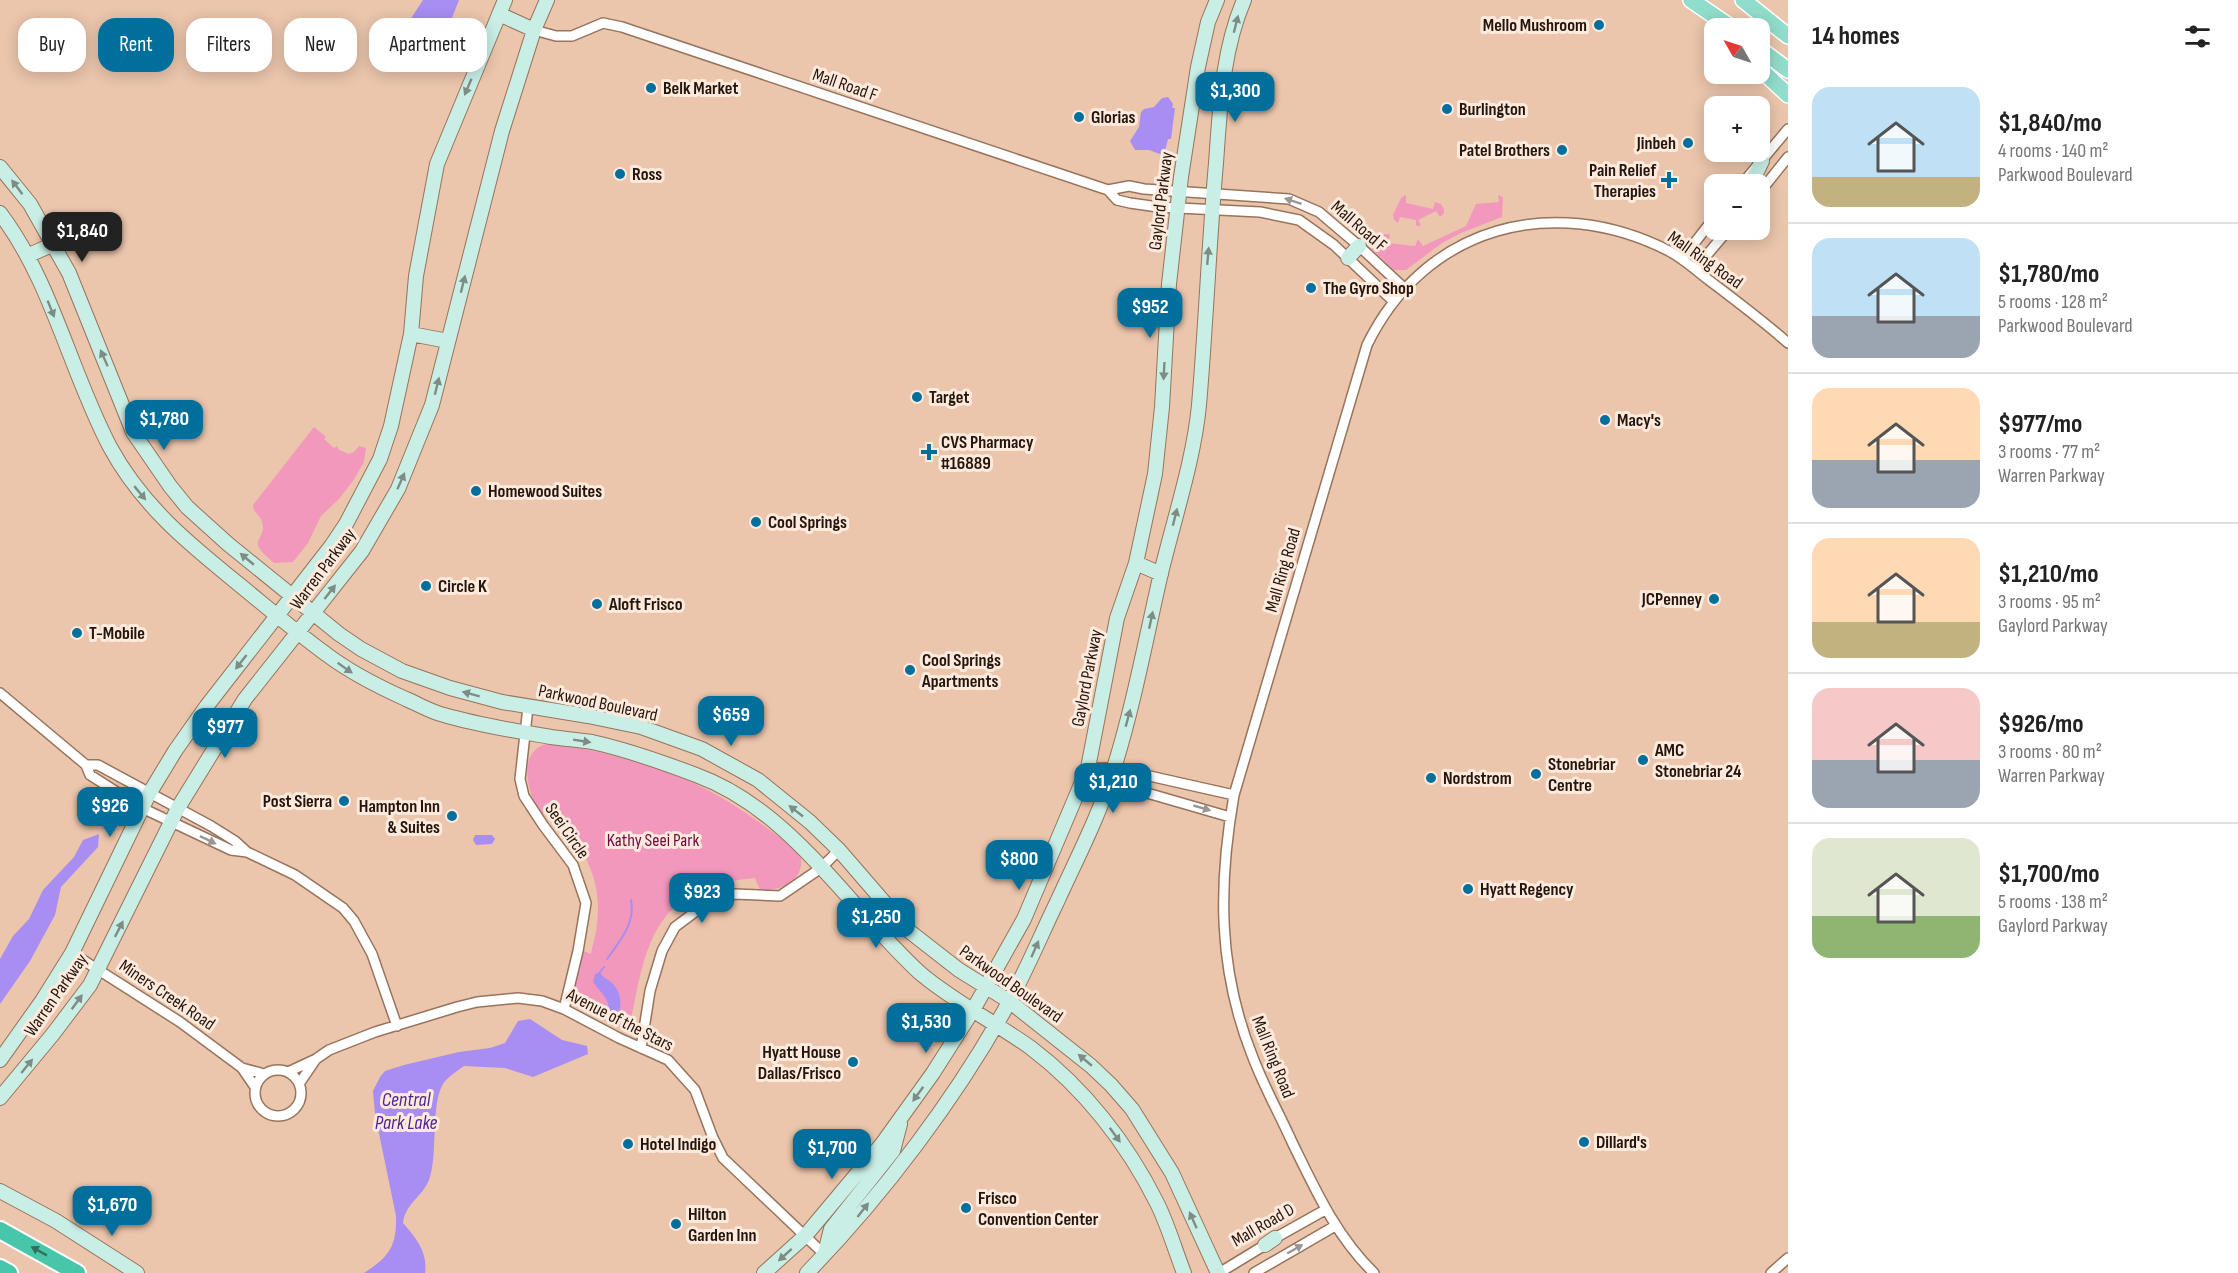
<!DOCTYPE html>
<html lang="en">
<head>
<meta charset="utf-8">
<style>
  :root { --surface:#fff; --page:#f2f2f2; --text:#222; --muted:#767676; --line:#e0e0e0; --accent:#006f9b }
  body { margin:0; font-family:"Sofia Sans Condensed",sans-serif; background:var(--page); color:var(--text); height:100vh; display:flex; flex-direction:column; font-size:22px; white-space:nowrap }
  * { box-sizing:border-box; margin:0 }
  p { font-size:20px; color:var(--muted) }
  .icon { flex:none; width:33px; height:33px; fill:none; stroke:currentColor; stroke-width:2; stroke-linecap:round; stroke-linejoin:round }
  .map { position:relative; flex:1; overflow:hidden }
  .drawer { display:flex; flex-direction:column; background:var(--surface); width:450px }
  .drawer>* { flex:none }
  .top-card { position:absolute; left:18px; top:18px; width:570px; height:54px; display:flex; gap:12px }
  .needle { width:39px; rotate:309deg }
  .fabs { position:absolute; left:1704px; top:18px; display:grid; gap:12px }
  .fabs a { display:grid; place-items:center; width:66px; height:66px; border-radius:12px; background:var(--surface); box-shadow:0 3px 15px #0003; font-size:30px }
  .price { position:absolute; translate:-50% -51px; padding:0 14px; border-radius:12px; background:var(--accent); color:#fff; font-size:20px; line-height:39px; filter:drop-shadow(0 2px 3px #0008) }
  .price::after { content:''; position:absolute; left:50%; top:36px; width:18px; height:14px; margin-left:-9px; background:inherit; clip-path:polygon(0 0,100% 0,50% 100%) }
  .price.current { background:#222; color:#fff }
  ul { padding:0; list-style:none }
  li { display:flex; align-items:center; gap:18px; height:150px; padding:0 24px }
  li+li { border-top:2px solid var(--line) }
  li span { display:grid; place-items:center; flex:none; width:168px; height:120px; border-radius:18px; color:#555 }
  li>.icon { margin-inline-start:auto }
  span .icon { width:72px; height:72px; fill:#fffc; stroke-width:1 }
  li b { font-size:26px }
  h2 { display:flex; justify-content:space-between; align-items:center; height:72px; padding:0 24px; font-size:26px }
  .tag { padding:0 21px; border-radius:18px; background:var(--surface); box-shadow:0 3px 15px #0003; font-size:21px; line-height:54px }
  .tag.current { background:var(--accent); color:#fff }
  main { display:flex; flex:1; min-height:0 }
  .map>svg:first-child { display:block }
  .green { fill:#f398bd }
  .water { fill:#a88df2 }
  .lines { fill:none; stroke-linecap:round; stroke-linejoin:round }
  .stream { stroke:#a88df2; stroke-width:2 }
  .street-casing { stroke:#97745d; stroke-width:12 }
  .secondary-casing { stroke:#97745d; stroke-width:16 }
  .primary-casing { stroke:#fff; stroke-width:18 }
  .highway-casing { stroke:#fff; stroke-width:20 }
  .street { stroke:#fff; stroke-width:9 }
  .secondary { stroke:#c8eee5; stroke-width:14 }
  .primary { stroke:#91ddcb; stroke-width:15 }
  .highway { stroke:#47c6a9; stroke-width:16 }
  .oneway { fill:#7e8d84 }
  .oneway2 { fill:#9c9692 }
  .oneway3 { fill:#366e5b }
  .poi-dot { fill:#006f9b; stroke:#feeadd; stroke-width:2 }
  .labels { text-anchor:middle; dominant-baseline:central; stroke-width:6; stroke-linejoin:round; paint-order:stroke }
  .poi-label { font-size:18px; font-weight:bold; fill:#24160d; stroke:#feeadd; text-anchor:start }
  .street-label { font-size:18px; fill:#24160d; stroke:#feeadd }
  .park-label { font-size:18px; fill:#6f0a41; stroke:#feeadd }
  .water-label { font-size:20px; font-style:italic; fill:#502497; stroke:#feeadd }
</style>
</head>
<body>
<main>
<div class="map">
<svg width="1788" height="1273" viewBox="0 0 1788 1273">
  <rect width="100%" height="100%" fill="#ebc5ac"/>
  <path class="green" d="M1406,195v8l27,6 2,-7 6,2 3,5v4l-4,4 -4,-6 -18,9 3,5 -2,1h-3v-6l-16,-3 -2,6 -4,-3 -1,-5 8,-17z
    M1498,195l5,2 -1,20 -41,16 -19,10 -36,27h-12l-22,-21 12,-15h6l-2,9 27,3 3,-7 5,7 43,-20 10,-22 23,-2z
    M314,427l12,10 -2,2 10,9 3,-2 2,4 10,4 5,-2 5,-6 7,2 -2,14 -11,19 -14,18 -18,17 -13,27 -15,19 -19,1c-4,-4 -15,-12 -16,-18 -1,-7 8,-12 4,-23 -2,-8 -9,-9 -9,-17z
    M551,743c84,14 146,32 216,85 12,9 27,17 34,30 3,23 -21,34 -41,32l-5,-12c-104,9 -109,67 -126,153l-54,-25 -3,-5 9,-51 10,4c1,-8 4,-16 5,-23 9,-55 -14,-83 -45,-123l-10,7c-14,-22 -26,-67 10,-72z"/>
  <path class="water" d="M423,0h36l-24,61 -9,11 -15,-3c-12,-39 -9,-36 12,-69z
    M1168,97l5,7 -1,4h3l-4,31h-3l-3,12 -5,3 -11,-4h-14l-5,-9 9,-14 2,-15 3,-3 10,-2 8,-9z
    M99,834l-1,13 -37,40 -6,28 -25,46 -30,43v-45l13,-23 16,-17 14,-29 31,-33 9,-17z
    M475,835h17l3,4 -3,5 -16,1 -3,-5z
    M600,972c3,6 6,6 11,10 13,12 11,28 3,42l-6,-2c4,-22 -3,-24 -15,-40l2,-8z
    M530,1019l32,21 25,6 1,8 -55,23 -28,-9 -41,-2c-6,4 -13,9 -18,14 -17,18 -7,74 -17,100 -7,17 -24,24 -26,43 13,15 25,29 22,50h-61c25,-16 33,-27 32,-57l-21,-102 -2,-23 7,-14 5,-6 19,-6 55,-13 31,-4 15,-5 13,-22z"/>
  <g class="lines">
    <path class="stream" d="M607,959c12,-17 29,-36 24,-59
      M600,972l4,-5"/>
    <g class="street-casing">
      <path id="street" d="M534,30l22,6h16l31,-13 19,4 486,163 21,-4 15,3 145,10 30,13 40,34 45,42
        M1742,184l46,-55
        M1108,190l9,10 13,3 28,4 102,5 39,8 35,25 59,56
        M1760,192l28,-35
        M1682,259l32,-41
        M1695,269l33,-39
        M0,693l86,72 4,10 52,33 89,42 16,2
        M528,707l-8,72 4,17 19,29 30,40 13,38 -8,48 -14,58
        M86,765h12l113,61 24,15 12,11 48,23 48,33 11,13 18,33 25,72
        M1088,768l21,14 121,35
        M1090,768h24l120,27
        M72,953l108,69 62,46 13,19
        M641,1048l9,-57 12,-40 13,-24 32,-24 28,-9 45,2 41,-28 18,-18
        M242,1068l22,6
        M255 1093a23 23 0 1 1 46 0a23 23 0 1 1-46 0Z
        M288,1072l28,-13 13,-9 46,-18 82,-25 20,-5 41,-4 24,3 22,8 55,29 49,22 27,30 18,48 10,20 102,97
        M299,1084l17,-25
        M1275,1238l50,-28
        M1219,1273l46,-28
        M1254,1273l81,-47
        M1374,1273c-38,-37 -59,-84 -82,-131 -13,-29 -29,-57 -40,-87 -34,-86 -34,-169 -18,-260l133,-450c58,-119 186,-153 302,-94 13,7 25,17 37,27 28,21 56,42 82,65
        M1771,1273l17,-15"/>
    </g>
    <g class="secondary-casing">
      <path id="secondary" d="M499,14l35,16
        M0,167l30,37 39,69 64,159 37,54 17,21 41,37 111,90 22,15 41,22 48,17 52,14 86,14 53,11 61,22 56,31 52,42 29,28 70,81 50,39 50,31 82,65 20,19 21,24 40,64 46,100
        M1751,184l11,-23
        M0,213c52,69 70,158 110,234 32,59 79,97 131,139 28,23 56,47 85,68 25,19 51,32 80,45 12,5 25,13 38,16 34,10 72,16 107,22 14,2 28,3 41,5 36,8 70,20 104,33 96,35 152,132 224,198 34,29 75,49 111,75 53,40 96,95 126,155 11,22 18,47 27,70
        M29,255l25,-11
        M1348,258l11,-12
        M411,334l37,7
        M1136,563l25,11
        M0,1060l42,-59 30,-48 77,-159 26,-43 31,-44 126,-162 14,-21 34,-65 11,-33 20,-92 5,-58 21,-112 68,-164
        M0,1098l53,-64 37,-49 88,-177 67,-109 117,-148 36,-62 34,-84 70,-274 32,-101 13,-30
        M0,1191l56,30 81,52
        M1265,1245l10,-7
        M825,1253l6,-24 62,-78 7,-27
        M764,1273l41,-37 77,-92 51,-71 40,-63 51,-91 64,-151 29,-150 19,-55 19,-89 7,-67 7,-123 12,-107 17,-110 10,-45 9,-22
        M807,1273c75,-77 150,-176 202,-271 18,-33 32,-67 48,-100 20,-44 43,-88 57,-134 20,-64 32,-130 47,-195 13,-54 33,-114 38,-168 7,-81 10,-162 17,-242 4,-54 6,-112 28,-163"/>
    </g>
    <g class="primary-casing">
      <path id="primary" d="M1691,0l41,28
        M1743,0l45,36
        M1760,49l28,21
        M1760,69l28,26"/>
    </g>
    <g class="highway-casing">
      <path id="highway" d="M0,1230l77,43
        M0,1268l9,5"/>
    </g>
    <use href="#street" class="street"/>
    <use href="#secondary" class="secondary"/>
    <use href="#primary" class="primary"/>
    <use href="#highway" class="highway"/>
  </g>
  <defs><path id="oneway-solid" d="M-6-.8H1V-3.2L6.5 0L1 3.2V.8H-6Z" transform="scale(1.5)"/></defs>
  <g class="oneway">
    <use href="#oneway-solid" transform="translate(1236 24) rotate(-76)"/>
    <use href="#oneway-solid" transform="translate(468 87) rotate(113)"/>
    <use href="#oneway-solid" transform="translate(17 187) rotate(-127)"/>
    <use href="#oneway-solid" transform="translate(1208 256) rotate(-85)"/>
    <use href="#oneway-solid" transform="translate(463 284) rotate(-76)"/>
    <use href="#oneway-solid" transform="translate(51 309) rotate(68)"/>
    <use href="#oneway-solid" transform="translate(104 358) rotate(-114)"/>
    <use href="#oneway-solid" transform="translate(1164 371) rotate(93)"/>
    <use href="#oneway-solid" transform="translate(437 386) rotate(-76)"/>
    <use href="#oneway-solid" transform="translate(401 481) rotate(-66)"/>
    <use href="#oneway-solid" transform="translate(140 493) rotate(50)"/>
    <use href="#oneway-solid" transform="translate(1175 517) rotate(-76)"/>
    <use href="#oneway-solid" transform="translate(247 559) rotate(-140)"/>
    <use href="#oneway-solid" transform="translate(330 592) rotate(-52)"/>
    <use href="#oneway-solid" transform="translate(1151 620) rotate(-78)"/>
    <use href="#oneway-solid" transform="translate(241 662) rotate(128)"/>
    <use href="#oneway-solid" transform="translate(345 668) rotate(35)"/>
    <use href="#oneway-solid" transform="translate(471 694) rotate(-165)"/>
    <use href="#oneway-solid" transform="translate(1128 718) rotate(-75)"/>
    <use href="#oneway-solid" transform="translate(582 741) rotate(9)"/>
    <use href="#oneway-solid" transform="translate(796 811) rotate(-142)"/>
    <use href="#oneway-solid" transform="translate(119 929) rotate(-63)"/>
    <use href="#oneway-solid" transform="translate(1035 949) rotate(-66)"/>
    <use href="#oneway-solid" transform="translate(77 1002) rotate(-54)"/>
    <use href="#oneway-solid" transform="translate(1085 1060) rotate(-140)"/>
    <use href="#oneway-solid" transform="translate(27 1066) rotate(-51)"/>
    <use href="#oneway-solid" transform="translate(918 1094) rotate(126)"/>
    <use href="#oneway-solid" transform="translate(1115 1135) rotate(54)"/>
    <use href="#oneway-solid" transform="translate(863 1210) rotate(-52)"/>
    <use href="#oneway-solid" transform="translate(1193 1220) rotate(-114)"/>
    <use href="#oneway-solid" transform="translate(785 1255) rotate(138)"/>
  </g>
  <g class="oneway2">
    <use href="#oneway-solid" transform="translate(1293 201) rotate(-162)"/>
    <use href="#oneway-solid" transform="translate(1202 808) rotate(16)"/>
    <use href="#oneway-solid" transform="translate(208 840) rotate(26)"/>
    <use href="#oneway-solid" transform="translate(1295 1249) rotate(-30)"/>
  </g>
  <use class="oneway3" href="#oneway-solid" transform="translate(39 1251) rotate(-151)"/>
  <g class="poi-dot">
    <circle cx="1599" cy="25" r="6"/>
    <circle cx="651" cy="88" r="6"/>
    <circle cx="1447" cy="109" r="6"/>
    <circle cx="1079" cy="117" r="6"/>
    <circle cx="1688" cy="143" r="6"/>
    <circle cx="1562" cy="150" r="6"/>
    <circle cx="620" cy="174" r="6"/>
    <path d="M1666 171h6v6h6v6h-6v6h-6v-6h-6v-6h6z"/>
    <circle cx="1311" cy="288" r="6"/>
    <circle cx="917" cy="397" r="6"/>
    <circle cx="1605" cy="420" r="6"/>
    <path d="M926 443h6v6h6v6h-6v6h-6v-6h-6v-6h6z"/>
    <circle cx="476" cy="491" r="6"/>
    <circle cx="756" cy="522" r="6"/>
    <circle cx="426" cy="586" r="6"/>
    <circle cx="1714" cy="599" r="6"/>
    <circle cx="597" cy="604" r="6"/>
    <circle cx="77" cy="633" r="6"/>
    <circle cx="910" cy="670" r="6"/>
    <circle cx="1643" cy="760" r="6"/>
    <circle cx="1536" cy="774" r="6"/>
    <circle cx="1431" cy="778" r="6"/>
    <circle cx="344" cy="801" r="6"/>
    <circle cx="452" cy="816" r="6"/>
    <circle cx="1468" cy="889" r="6"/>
    <circle cx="853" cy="1062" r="6"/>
    <circle cx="1584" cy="1142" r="6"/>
    <circle cx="628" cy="1144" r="6"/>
    <circle cx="966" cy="1208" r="6"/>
    <circle cx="676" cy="1224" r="6"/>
  </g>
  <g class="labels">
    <g class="poi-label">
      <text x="1587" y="25" text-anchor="end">Mello Mushroom</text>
      <text x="663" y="88">Belk Market</text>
      <text x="1459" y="109">Burlington</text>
      <text x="1091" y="117">Glorias</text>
      <text x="1676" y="143" text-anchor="end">Jinbeh</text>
      <text x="1550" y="150" text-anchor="end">Patel Brothers</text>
      <text x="1656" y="170" text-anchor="end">Pain Relief<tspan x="1656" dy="21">Therapies</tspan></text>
      <text x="632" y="174">Ross</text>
      <text x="1323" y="288">The Gyro Shop</text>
      <text x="929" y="397">Target</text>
      <text x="1617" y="420">Macy's</text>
      <text x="941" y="442">CVS Pharmacy<tspan x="941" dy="21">#16889</tspan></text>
      <text x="488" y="491">Homewood Suites</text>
      <text x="768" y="522">Cool Springs</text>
      <text x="438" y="586">Circle K</text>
      <text x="1702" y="599" text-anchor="end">JCPenney</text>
      <text x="609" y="604">Aloft Frisco</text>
      <text x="89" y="633">T-Mobile</text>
      <text x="922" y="660">Cool Springs<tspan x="922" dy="21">Apartments</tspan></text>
      <text x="1655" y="750">AMC<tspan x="1655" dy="21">Stonebriar 24</tspan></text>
      <text x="1548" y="764">Stonebriar<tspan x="1548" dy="21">Centre</tspan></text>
      <text x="1443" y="778">Nordstrom</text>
      <text x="332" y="801" text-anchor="end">Post Sierra</text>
      <text x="440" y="806" text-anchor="end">Hampton Inn<tspan x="440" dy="21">&amp; Suites</tspan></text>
      <text x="1480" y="889">Hyatt Regency</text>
      <text x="841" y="1052" text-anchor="end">Hyatt House<tspan x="841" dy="21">Dallas/Frisco</tspan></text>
      <text x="1596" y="1142">Dillard's</text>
      <text x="640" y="1144">Hotel Indigo</text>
      <text x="978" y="1198">Frisco<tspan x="978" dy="21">Convention Center</tspan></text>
      <text x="688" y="1214">Hilton<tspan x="688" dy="21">Garden Inn</tspan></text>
    </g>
    <g class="street-label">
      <text transform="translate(845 85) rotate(19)">Mall Road F</text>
      <text transform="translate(1161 201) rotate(-83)">Gaylord Parkway</text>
      <text transform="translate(1359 226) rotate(41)">Mall Road F</text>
      <text transform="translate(1705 260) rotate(35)">Mall Ring Road</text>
      <text transform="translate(323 569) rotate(-53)">Warren Parkway</text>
      <text transform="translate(1283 570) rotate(-74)">Mall Ring Road</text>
      <text transform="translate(1087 678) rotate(-79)">Gaylord Parkway</text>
      <text transform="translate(598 703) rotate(12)">Parkwood Boulevard</text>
      <text transform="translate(567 831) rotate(55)">Seei Circle</text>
      <text transform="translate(1011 984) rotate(35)">Parkwood Boulevard</text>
      <text transform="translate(56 995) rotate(-55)">Warren Parkway</text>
      <text transform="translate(167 995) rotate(34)">Miners Creek Road</text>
      <text transform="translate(620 1020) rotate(27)">Avenue of the Stars</text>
      <text transform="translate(1273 1057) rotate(68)">Mall Ring Road</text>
      <text transform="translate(1263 1225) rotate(-30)">Mall Road D</text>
    </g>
    <g class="park-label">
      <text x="653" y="840">Kathy Seei Park</text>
    </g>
    <g class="water-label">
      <text x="406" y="1100">Central<tspan x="406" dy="23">Park Lake</tspan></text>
    </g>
  </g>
</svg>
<div class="fabs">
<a><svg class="needle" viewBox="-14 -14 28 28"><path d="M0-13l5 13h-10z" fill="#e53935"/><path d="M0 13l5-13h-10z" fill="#767676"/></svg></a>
<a>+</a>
<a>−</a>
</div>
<b class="price" style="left:1235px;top:123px">$1,300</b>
<b class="price current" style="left:82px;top:263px">$1,840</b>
<b class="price" style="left:1150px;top:339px">$952</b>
<b class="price" style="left:164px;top:451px">$1,780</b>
<b class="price" style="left:731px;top:747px">$659</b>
<b class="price" style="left:225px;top:759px">$977</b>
<b class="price" style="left:1113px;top:814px">$1,210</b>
<b class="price" style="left:110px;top:838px">$926</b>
<b class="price" style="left:1019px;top:891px">$800</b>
<b class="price" style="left:702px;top:924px">$923</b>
<b class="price" style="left:876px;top:949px">$1,250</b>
<b class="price" style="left:926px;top:1054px">$1,530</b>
<b class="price" style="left:832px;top:1180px">$1,700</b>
<b class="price" style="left:112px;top:1237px">$1,670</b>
<div class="top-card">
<a class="tag">Buy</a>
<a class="tag current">Rent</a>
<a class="tag">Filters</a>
<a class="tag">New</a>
<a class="tag">Apartment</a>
</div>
</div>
<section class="drawer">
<h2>14 homes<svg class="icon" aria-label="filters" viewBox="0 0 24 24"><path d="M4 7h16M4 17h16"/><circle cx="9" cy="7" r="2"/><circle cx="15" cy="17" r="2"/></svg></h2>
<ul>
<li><span style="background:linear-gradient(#bfe0f5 75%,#c2b280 0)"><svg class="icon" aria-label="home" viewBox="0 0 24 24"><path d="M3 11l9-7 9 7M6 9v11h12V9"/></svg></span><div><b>$1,840/mo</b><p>4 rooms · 140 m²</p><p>Parkwood Boulevard</p></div></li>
<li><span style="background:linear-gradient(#bfe0f5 65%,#9aa5b1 0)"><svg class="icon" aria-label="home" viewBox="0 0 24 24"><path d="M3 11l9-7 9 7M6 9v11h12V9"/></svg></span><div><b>$1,780/mo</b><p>5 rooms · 128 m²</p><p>Parkwood Boulevard</p></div></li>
<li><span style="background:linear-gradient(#ffd9b3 60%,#9aa5b1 0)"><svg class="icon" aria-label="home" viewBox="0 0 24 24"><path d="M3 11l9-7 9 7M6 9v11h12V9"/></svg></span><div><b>$977/mo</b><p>3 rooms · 77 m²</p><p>Warren Parkway</p></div></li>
<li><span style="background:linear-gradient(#ffd9b3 70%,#c2b280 0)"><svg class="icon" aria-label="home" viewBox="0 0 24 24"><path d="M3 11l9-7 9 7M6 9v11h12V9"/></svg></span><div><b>$1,210/mo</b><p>3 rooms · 95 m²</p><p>Gaylord Parkway</p></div></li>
<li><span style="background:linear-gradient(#f6c9c9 60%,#9aa5b1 0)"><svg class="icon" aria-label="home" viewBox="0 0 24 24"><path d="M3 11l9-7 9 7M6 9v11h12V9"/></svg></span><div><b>$926/mo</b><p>3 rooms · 80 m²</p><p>Warren Parkway</p></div></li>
<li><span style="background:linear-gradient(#dfe7d0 65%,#8fb573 0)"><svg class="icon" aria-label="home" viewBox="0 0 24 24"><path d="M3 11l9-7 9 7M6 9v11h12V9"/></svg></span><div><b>$1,700/mo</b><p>5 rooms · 138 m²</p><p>Gaylord Parkway</p></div></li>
</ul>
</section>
</main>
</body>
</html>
